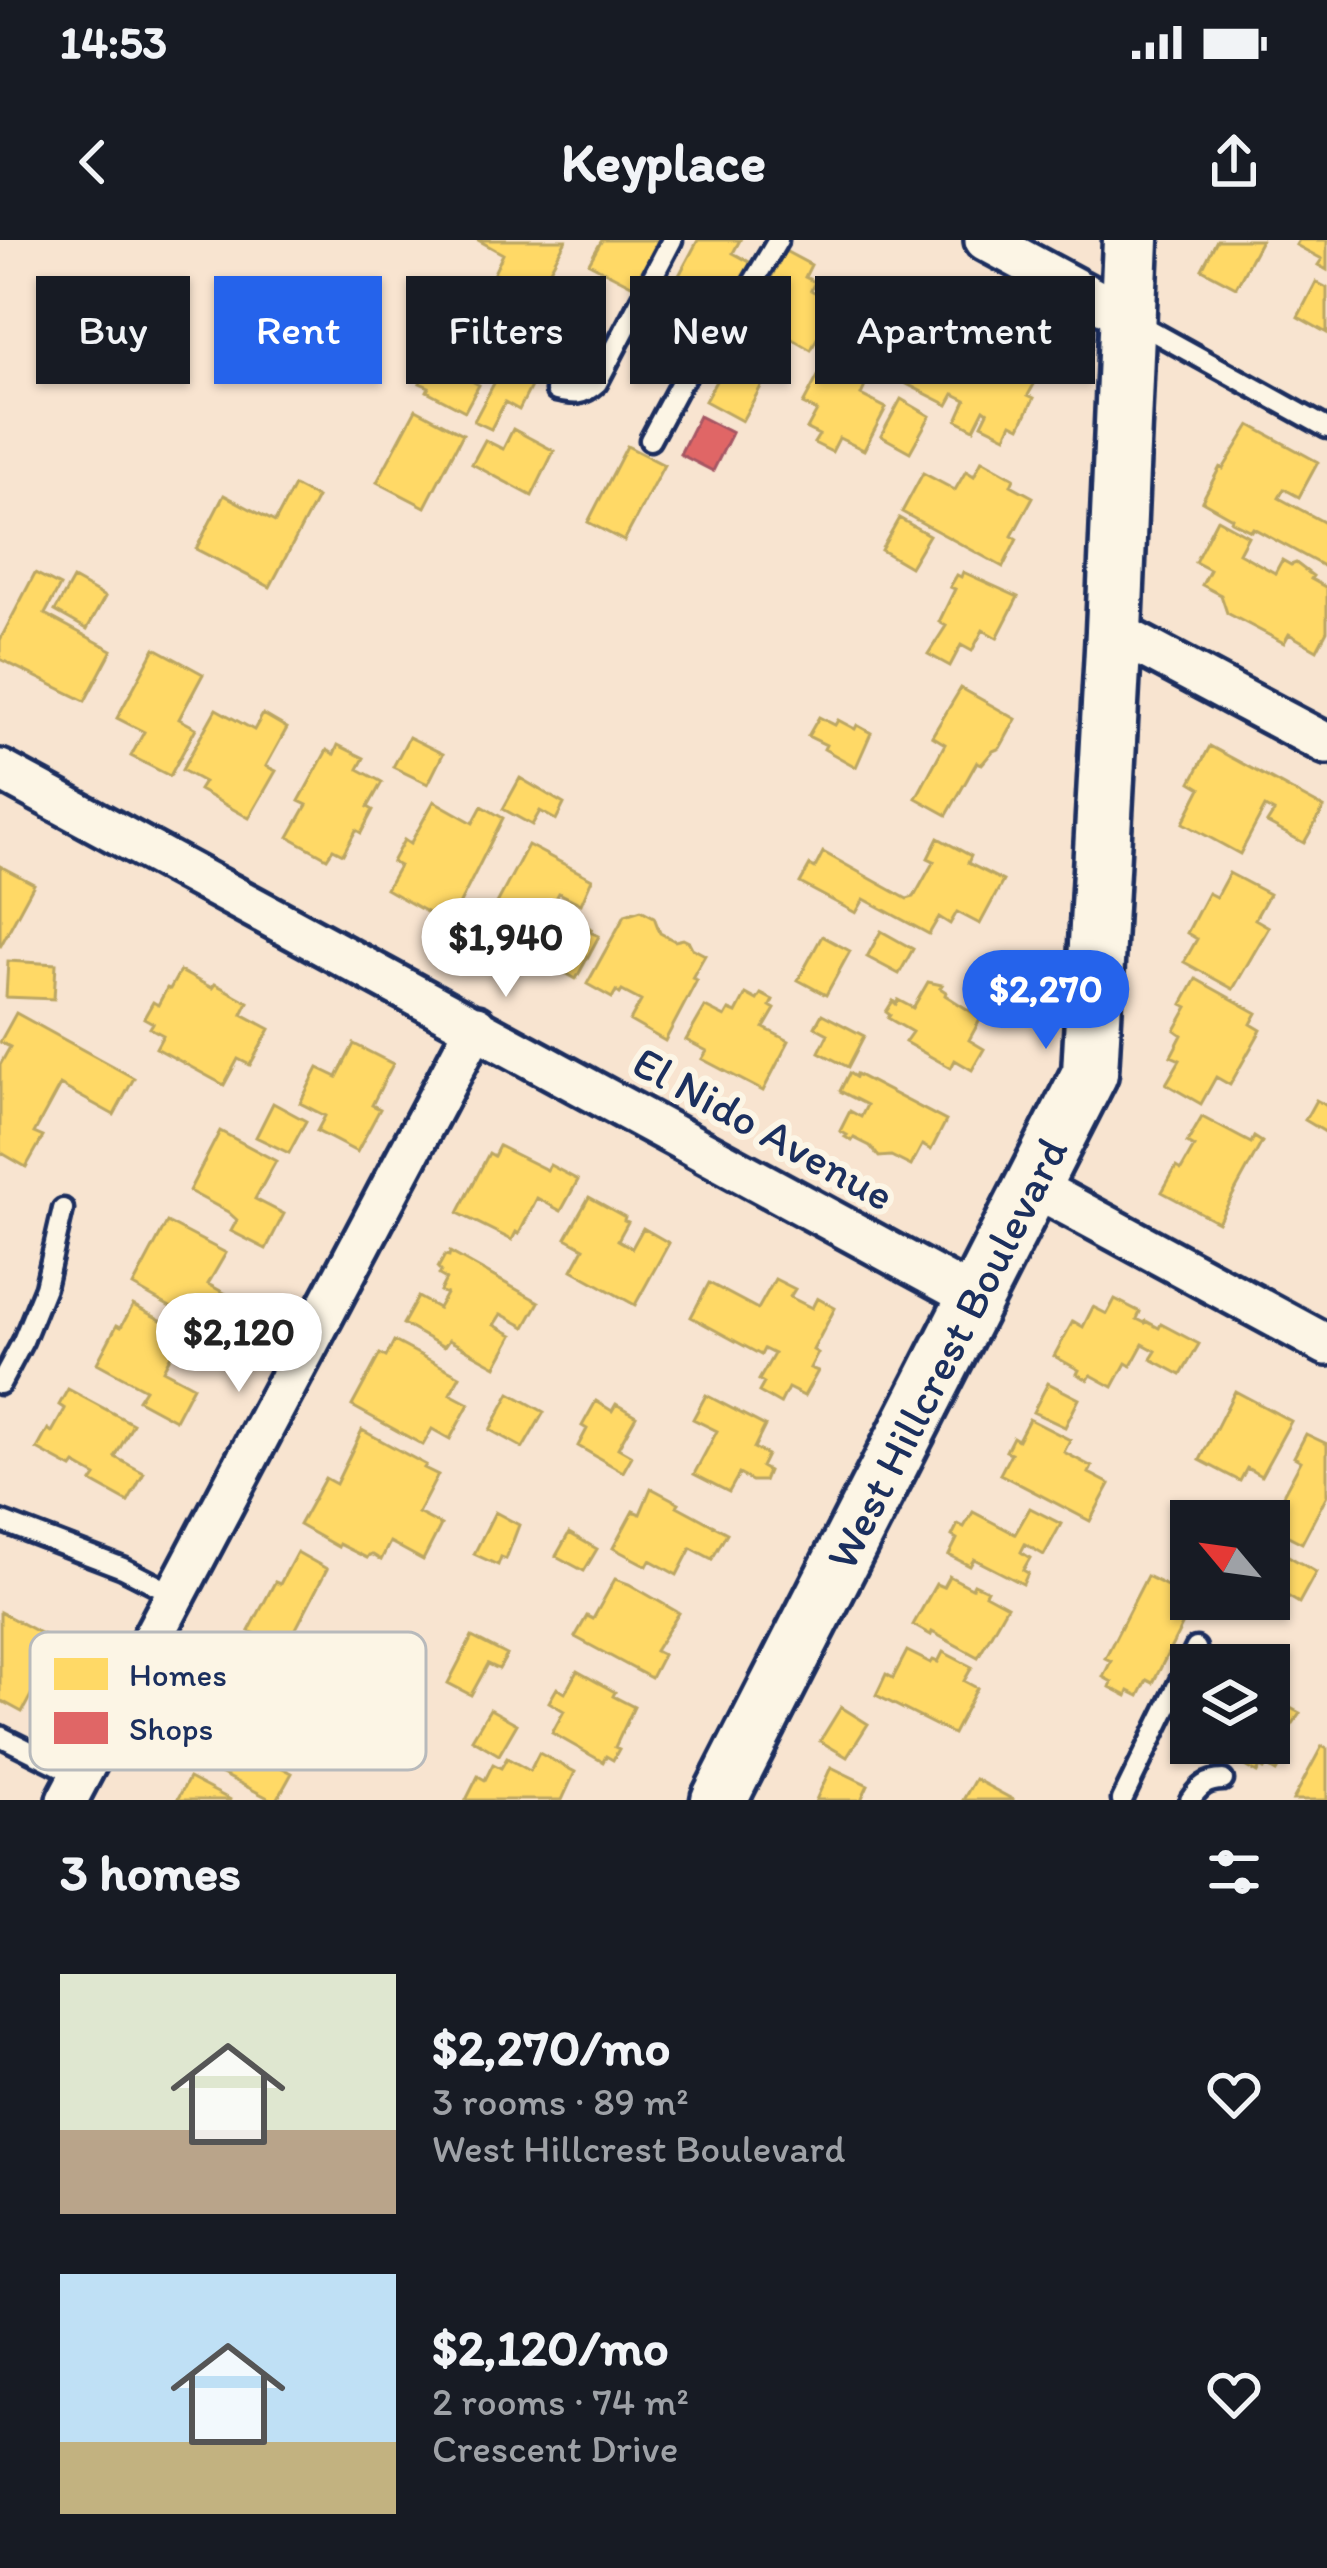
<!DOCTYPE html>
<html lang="en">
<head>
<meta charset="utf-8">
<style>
  :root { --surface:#171b24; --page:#20242c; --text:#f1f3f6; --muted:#9ea1a6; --accent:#2563eb }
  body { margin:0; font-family:Itim,sans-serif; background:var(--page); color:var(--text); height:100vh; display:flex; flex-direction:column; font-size:45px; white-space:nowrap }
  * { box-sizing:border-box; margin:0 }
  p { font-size:39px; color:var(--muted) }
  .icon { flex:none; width:66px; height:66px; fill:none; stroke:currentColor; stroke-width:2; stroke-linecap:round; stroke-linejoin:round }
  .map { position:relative; height:1560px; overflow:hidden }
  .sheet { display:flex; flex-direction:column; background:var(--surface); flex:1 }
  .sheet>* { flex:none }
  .top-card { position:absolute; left:36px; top:36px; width:1257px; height:108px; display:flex; gap:24px }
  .needle { width:78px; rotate:299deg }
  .fabs { position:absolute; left:1170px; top:1260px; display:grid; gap:24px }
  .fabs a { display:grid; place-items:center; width:120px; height:120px; border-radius:0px; background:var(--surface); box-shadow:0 3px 9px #0004; font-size:60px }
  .price { position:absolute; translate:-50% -102px; padding:0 27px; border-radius:42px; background:#fff; color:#222; font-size:39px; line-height:78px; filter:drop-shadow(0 3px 6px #0008) }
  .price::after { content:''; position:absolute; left:50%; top:72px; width:36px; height:27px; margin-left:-18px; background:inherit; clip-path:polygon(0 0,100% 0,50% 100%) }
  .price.selected { background:var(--accent); color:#fff }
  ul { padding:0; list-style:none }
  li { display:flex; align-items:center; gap:36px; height:300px; padding:0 60px }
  li span { display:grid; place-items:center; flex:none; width:336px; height:240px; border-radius:0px; color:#555 }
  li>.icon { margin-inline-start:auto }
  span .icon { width:144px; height:144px; fill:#fffc; stroke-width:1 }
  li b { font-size:51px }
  h2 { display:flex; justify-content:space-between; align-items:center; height:144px; padding:0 60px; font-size:51px }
  .tag { padding:0 42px; border-radius:0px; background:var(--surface); box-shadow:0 3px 9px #0004; font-size:42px; line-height:108px }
  .tag.selected { background:var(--accent); color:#fff }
  .status { display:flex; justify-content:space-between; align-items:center; height:84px; padding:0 60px; background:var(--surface); direction:ltr }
  .status svg { height:33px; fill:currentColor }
  header { display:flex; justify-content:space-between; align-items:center; height:156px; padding:0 60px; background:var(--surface); font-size:54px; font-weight:700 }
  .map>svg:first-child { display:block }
  .homes { fill:#ffd966; stroke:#bba664; stroke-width:3 }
  .shops { fill:#e06666; stroke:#a55664; stroke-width:3 }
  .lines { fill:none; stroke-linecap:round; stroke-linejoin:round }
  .lane-casing { stroke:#1b2f5e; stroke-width:27 }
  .street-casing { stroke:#1b2f5e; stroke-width:48 }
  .secondary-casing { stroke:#1b2f5e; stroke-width:63 }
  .lane { stroke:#fcf5e5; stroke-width:18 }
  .street { stroke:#fcf5e5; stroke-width:39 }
  .secondary { stroke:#fcf5e5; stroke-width:54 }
  .labels { text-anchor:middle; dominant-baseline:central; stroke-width:12; stroke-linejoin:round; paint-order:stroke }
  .street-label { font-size:45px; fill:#1b2f5e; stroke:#fcf5e5 }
  .key { fill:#fcf5e5; stroke:#b8babc; stroke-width:3 }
  .key-label { font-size:33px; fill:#1b2f5e }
</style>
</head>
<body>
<div class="status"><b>14:53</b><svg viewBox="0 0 49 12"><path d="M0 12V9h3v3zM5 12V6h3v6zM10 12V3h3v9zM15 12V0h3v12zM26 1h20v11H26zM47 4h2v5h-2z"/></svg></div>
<header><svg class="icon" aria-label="back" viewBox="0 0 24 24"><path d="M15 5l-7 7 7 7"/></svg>Keyplace<svg class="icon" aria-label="share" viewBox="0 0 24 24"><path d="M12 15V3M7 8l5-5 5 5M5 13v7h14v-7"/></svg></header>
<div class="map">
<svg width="1327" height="1560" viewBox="0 0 1327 1560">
  <rect width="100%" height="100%" fill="#f8e4d0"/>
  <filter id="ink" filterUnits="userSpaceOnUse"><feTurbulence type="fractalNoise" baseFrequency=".00833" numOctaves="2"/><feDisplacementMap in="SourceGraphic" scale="24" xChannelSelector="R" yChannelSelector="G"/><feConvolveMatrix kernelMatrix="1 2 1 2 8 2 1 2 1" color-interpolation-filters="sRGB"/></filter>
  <g filter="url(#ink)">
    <path class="homes" d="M478,0h88l-30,55 -42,-22 9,-19z
      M602,0h64l-27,49 -50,-26z
      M698,0h42l-7,13 24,13 -25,47 -57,-30z
      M1217,0h44l-25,47 -34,-18z
      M1299,0h28v30l-9,-5 4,-6 -26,-14z
      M785,11l26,14 -6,12 10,5 -4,8 24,13 -24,47 -19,-11 -14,26 -41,-22z
      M1316,42l11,6v45l-29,-16z
      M297,45l33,18 -26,47 -33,-18z
      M983,85l15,7 2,-4 39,21 -13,24 11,6 -9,16 6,3 -14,29 -8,-4 -6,13 -24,-12 6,-12 -4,-3 -10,20 -17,-9 9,-20 -12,-6 -6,11 -41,-21 19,-35 3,1 1,-2 29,14 5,-11 5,3z
      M510,113l30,16 -21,41 -14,-8 -14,27 -17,-8z
      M727,121l37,20 -22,40 -37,-20z
      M825,123l41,21 -5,11 25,13 -22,42 -25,-12 -7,14 -18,-9 5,-8 -12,-6 10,-18 -14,-7z
      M430,124l8,5 3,-5 38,21 -14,26 -38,-20 2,-4 -9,-4z
      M901,159l29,17 -20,36 -29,-16z
      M416,169l47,25 -38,73 -48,-25z
      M1250,185l68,37 -19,35 -15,-8 -5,9 48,26v44l-74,-40 -2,3 -20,-10 1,-3 -30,-17 18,-34 3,2z
      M513,189l41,22 -22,45 -60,-32 13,-24 18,9z
      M627,206l37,19 -40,76 -36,-19z
      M982,220l32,18 -3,7 22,12 -21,39 5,3 -14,28 -101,-55 21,-39 32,17 11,-19 8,5z
      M294,246l23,12 -47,89 -74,-38 28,-54 51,27z
      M899,278l30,17 -19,32 -29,-17z
      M1217,279l31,17 -9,17 36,20 7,-13 9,5 5,-2 17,13 -2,3 16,9v43l-10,19 -28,-16 -5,9 -57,-30 -6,-18 -19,-10 8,-15 -15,-8z
      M963,332l55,25 -21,41 -14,-8 -11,21 -11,-6 -11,21 -22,-12 18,-28 -7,-4 16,-33 -5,-2 7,-12 4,2z
      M35,333l25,13 -15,28 67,36 -27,51 -85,-42v-19z
      M73,339l32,18 -18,32 -32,-18z
      M155,408l48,26 -24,45 17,9 -26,48 -39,-20 13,-24 -27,-14z
      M961,448l55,31 -16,29 -7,3 -11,13 -5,-2 -30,53 -31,-17 29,-54 -13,-8z
      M216,469l38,21 9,-16 24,14 -21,38 10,5 -27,47 -50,-28 5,-8 -22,-12z
      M819,477l16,8 3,-5 17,9 2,-4 14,8 -15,34 -32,-18 2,-4 -18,-9z
      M409,497l34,17 -15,30 -35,-17z
      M338,505l26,13 -6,11 24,13 -14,25 5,3 -12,23 -5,-3 -13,24 -10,-5 -6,9 -38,-21 18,-32 -8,-4 28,-51 7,4z
      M1210,506l114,62 -20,35 -37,-20 7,-11 -9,-5 -25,47 -57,-31 18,-35 -10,-6z
      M520,538l44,26 -8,16 -16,-9 -8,14 -29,-16z
      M434,561l39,22 9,-17 21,12 -54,107 -63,-36 13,-23 -7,-4 12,-22 6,4z
      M938,598l33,18 -3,7 35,18 -23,43 -23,-12 -7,12 -11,-7 -10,17 -65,-35 -8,14 -56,-30 10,-18 5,3 8,-16 84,47 7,-2 20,-36 -6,-3z
      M528,605l64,34 -11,25 -22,-11 -17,31 14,8 5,-11 9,5 3,-7 19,10 -2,3 9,4 -23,43 -60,-34 -4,9 -4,-2 -3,5 -28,-16z
      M0,626l34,18 -34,63z
      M1229,633l40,21 -14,25 14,8 -36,62 -49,-27 13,-23 -10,-6 21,-40 8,4z
      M641,670l13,7 6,16 15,8 8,-2 6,3 3,6 13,7 -13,23 5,2 -32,61 -35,-20 11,-20 -19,-10 -2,3 -4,-3 -4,7 -25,-14 38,-69z
      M881,691l32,18 -14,25 -32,-17z
      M822,696l28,15 -24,44 -28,-15z
      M8,721l48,3 -2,35 -48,-2z
      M180,731l32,17 3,-4 33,18 -6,12 28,15 -20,36 -12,-6 -14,26 -68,-37 7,-13 -13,-7 3,-5 -9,-5 9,-16 5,3 9,-17 3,1z
      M1196,739l61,34 -6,11 10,6 -31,55 -14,-8 -15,27 -35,-20 14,-24 -9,-4 11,-21 -7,-5 13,-23 -6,-3z
      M928,742l14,3 -2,3 6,4 -1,3 36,23 -12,22 15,9 -12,21 -17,-10 -4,8 -46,-26 7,-10 -24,-14 2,-3 -4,-3 7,-11 3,3 2,-4 15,8z
      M746,754l11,6 4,-6 12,6 -3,6 5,3 -11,19 25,13 -26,50 -61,-32 5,-8 -21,-11 19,-33 20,10 4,-7 7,3z
      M16,773l118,65 -20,37 -54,-30 -26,48 9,4 -17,30 -26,-15v-87l10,-18 -10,-5z
      M822,774l42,22 -16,31 -29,-15 9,-18 -13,-7z
      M354,804l39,20 -21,41 8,4 -23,43 -40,-21 8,-15 -25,-13 18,-35 19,9z
      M849,833l6,4 1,-3 90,47 -15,29 -9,-5 -11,21 -20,-10 -12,1 -9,-11 -16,-8 -2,3 -7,-4 2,-2 -7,-4 10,-20 11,6 6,-12 -27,-14z
      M1316,860l11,6v27l-22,-13z
      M273,863l33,18 -17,32 -33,-16z
      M1202,877l49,26 3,-6 8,5 -44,80 -56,-30 14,-25 5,3 13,-23 -7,-4z
      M220,891l56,30 -21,38 29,15 -18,35 -35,-18 6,-11 -9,-8 -39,-21z
      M499,906l48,24 3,-5 28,15 -17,31 -24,-13 -18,36 -3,-2 -4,8 -54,-27 31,-60 5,3z
      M589,957l36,20 -1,3 4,2 -10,18 14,8 11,-20 26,15 -34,62 -63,-35 12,-22 -18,-10z
      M167,982l59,31 -18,31 31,17 -19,34 -87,-49z
      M450,1012l89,50 -14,25 -24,-13 -7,11 19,10 -17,31 -47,-26 -5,7 -41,-23 15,-27 20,11 8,-14 -6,-3 6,-12 -7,-4 2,-4 -3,-3 7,-13 4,1z
      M775,1039l20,10 -5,8 22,11 5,-10 18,10 -22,42 5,3 -8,15 8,3 -14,25 -16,-8 -8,16 -21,-12 5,-9 -5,-3 15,-26 -10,-5 -3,6 -70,-38 18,-34 49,26z
      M1115,1059l25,13 -3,7 8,4 1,-2 13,7 2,-4 38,20 -18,31 -30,-16 5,-8 -13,-7 -12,22 -5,-3 -13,24 -22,-12 -3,5 -11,-6 2,-4 -25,-14 19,-35 10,6 10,-20 14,7z
      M133,1065l50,27 -20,38 30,16 -18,34 -37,-20 7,-11 -48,-26 20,-38 4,2z
      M394,1101l66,35 -10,18 19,10 -19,35 -18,-10 -9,16 -71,-39 28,-52 6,3z
      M1048,1143l31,16 -14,28 -32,-15z
      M68,1149l65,35 -18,33 29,16 -16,29 -36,-20 4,-6 -21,-12 -3,4 -35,-19 11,-20 4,3 13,-23 -6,-4z
      M1235,1151l56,30 -30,55 -14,-8 -7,13 -40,-21z
      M510,1153l34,19 -21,36 -33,-18z
      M706,1155l59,31 -11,22 13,7 -6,12 7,4 -4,10h-12l-13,-7 -10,18 -35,-18 23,-43 -24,-12z
      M596,1161l16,10 4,-7 20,12 -18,32 14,8 -9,16 -45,-26 9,-17 -5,-3z
      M1029,1179l41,21 -6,12 28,15 -3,6 21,11 -20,37 -90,-47 11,-21 -5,-2 7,-14 5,3z
      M362,1190l64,35 -2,3 14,7 -20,38 23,12 -18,35 -33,-18 -9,18 -8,-5h-4l-2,3 -28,-14 -1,3 -39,-22 26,-47 11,6z
      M1306,1194l21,10v51l-25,48 -33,-17v-5l32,-60 -7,-4z
      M651,1248l28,15 -2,3 50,27 -15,26 -21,-11 -14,27 -27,-15 -3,6 -34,-18 20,-37 7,3z
      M1030,1268l31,16 -17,31 -19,-11 -4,8 9,6 -7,12 5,3 -5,11 -49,-25 -4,7 -21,-11 8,-16 -5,-3 6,-12 6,3 9,-15 42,22z
      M495,1272l24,13 -13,34 -5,-2 -3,8 -24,-11z
      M569,1293l28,16 -13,22 -28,-15z
      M1271,1306l45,26 -17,31 -30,-18z
      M297,1312l30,17 -38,73 64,34 -22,40 -79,-42 6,-13 -11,-5 11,-21 -9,-4 26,-49 5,2z
      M949,1336l23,12 2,-4 13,6 -2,4 22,12 -29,51 -46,-25 -1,3 -18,-10 23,-41 7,3z
      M1147,1336l48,24 -42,83 -6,-3 -8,16 -10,-5 -2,5 -17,-9 2,-5 -9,-5 8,-16 -6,-3z
      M615,1339l14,5 50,29 -24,38 8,4 -12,23 -76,-41 12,-21 6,3z
      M0,1372l51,27 -2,4 8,4 -35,65 -22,-12z
      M472,1397l35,18 -8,14 -11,-5 -17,31 -23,-12z
      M907,1411l24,12 2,-3 5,2 5,-10 29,15 -8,14 13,7 -24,46 -77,-39 10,-21 7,4z
      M577,1431l38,21 -2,4 21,11 -19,40 4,2 -6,11 -7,-4 -3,6 -51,-29 12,-22 -15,-9 8,-14 8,5z
      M1269,1438l18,10 -8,14 21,11 -19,29 9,6 -14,24 -10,-6 -2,3 -4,-2 -3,6 -36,-20 4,-7 -6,-3h50z
      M223,1455l36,19 -2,5 13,6 -14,29 36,19 -15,27h-5l-84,-44 7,-14 3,1z
      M841,1467l27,17 -21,33 -27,-16z
      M490,1469l27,15 -18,31 -27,-16z
      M1322,1506l5,3v51h-34z
      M539,1513l36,19 -13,28h-96l12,-24 7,4 8,-16 8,4 6,-10 23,13z
      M831,1527l37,18 -7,15h-45z
      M189,1538l42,22h-54z
      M975,1539l39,21h-51z"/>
    <path class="shops" d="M699,176l33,17 -19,38 -33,-17z"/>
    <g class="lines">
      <g class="lane-casing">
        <path id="lane" d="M1132,80l195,108
          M556,151c18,4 27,5 41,-8l75,-143
          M650,200l30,-56 52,-66 46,-78
          M0,1144l23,-43 22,-54 18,-78
          M0,1281l123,47 53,27
          M0,1496l80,40
          M1122,1560l74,-152
          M1190,1560c9,-13 16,-20 33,-20"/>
      </g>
      <g class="street-casing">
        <path id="street" d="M985,0l141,76
          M1114,391l213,113
          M0,530l974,528
          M1031,945l296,160
          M67,1560l409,-774"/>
      </g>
      <g class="secondary-casing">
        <path id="secondary" d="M719,1560l371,-727 24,-442 17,-391"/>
      </g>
      <use href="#lane" class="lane"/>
      <use href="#street" class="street"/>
      <use href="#secondary" class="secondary"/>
    </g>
  </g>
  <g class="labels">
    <g class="street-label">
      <text transform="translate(764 888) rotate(29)">El Nido Avenue</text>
      <text transform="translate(946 1113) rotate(-63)">West Hillcrest Boulevard</text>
    </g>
  </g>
  <rect x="30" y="1392" width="396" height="138" rx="18" class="key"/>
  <rect x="54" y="1418" width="54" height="32" fill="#ffd966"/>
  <rect x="54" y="1472" width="54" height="32" fill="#e06666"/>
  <g class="key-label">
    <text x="129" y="1446">Homes</text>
    <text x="129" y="1500">Shops</text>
  </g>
</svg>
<div class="fabs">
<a><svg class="needle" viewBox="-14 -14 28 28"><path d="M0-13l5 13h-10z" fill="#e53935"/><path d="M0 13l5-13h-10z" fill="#9ea1a6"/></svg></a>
<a><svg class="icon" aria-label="layers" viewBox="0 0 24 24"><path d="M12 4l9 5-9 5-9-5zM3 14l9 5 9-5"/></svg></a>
</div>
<b class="price" style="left:506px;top:760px">$1,940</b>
<b class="price selected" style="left:1046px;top:812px">$2,270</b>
<b class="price" style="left:239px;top:1155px">$2,120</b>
<div class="top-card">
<a class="tag">Buy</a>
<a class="tag selected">Rent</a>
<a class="tag">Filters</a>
<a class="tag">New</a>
<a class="tag">Apartment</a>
</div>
</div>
<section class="sheet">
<h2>3 homes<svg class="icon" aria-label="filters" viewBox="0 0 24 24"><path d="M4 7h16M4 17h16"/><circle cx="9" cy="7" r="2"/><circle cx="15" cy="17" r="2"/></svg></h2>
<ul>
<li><span style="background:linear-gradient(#dfe7d0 65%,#b9a48a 0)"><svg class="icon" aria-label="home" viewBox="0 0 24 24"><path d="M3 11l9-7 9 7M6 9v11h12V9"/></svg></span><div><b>$2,270/mo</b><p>3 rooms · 89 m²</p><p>West Hillcrest Boulevard</p></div><svg class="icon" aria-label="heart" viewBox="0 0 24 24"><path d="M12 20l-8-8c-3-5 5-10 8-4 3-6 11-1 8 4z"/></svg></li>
<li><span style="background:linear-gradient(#bfe0f5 70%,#c2b280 0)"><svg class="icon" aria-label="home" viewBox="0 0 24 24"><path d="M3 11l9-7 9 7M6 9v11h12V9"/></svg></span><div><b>$2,120/mo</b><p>2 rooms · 74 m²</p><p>Crescent Drive</p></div><svg class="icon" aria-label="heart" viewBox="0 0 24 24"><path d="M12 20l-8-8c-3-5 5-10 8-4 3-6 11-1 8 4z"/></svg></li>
</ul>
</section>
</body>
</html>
